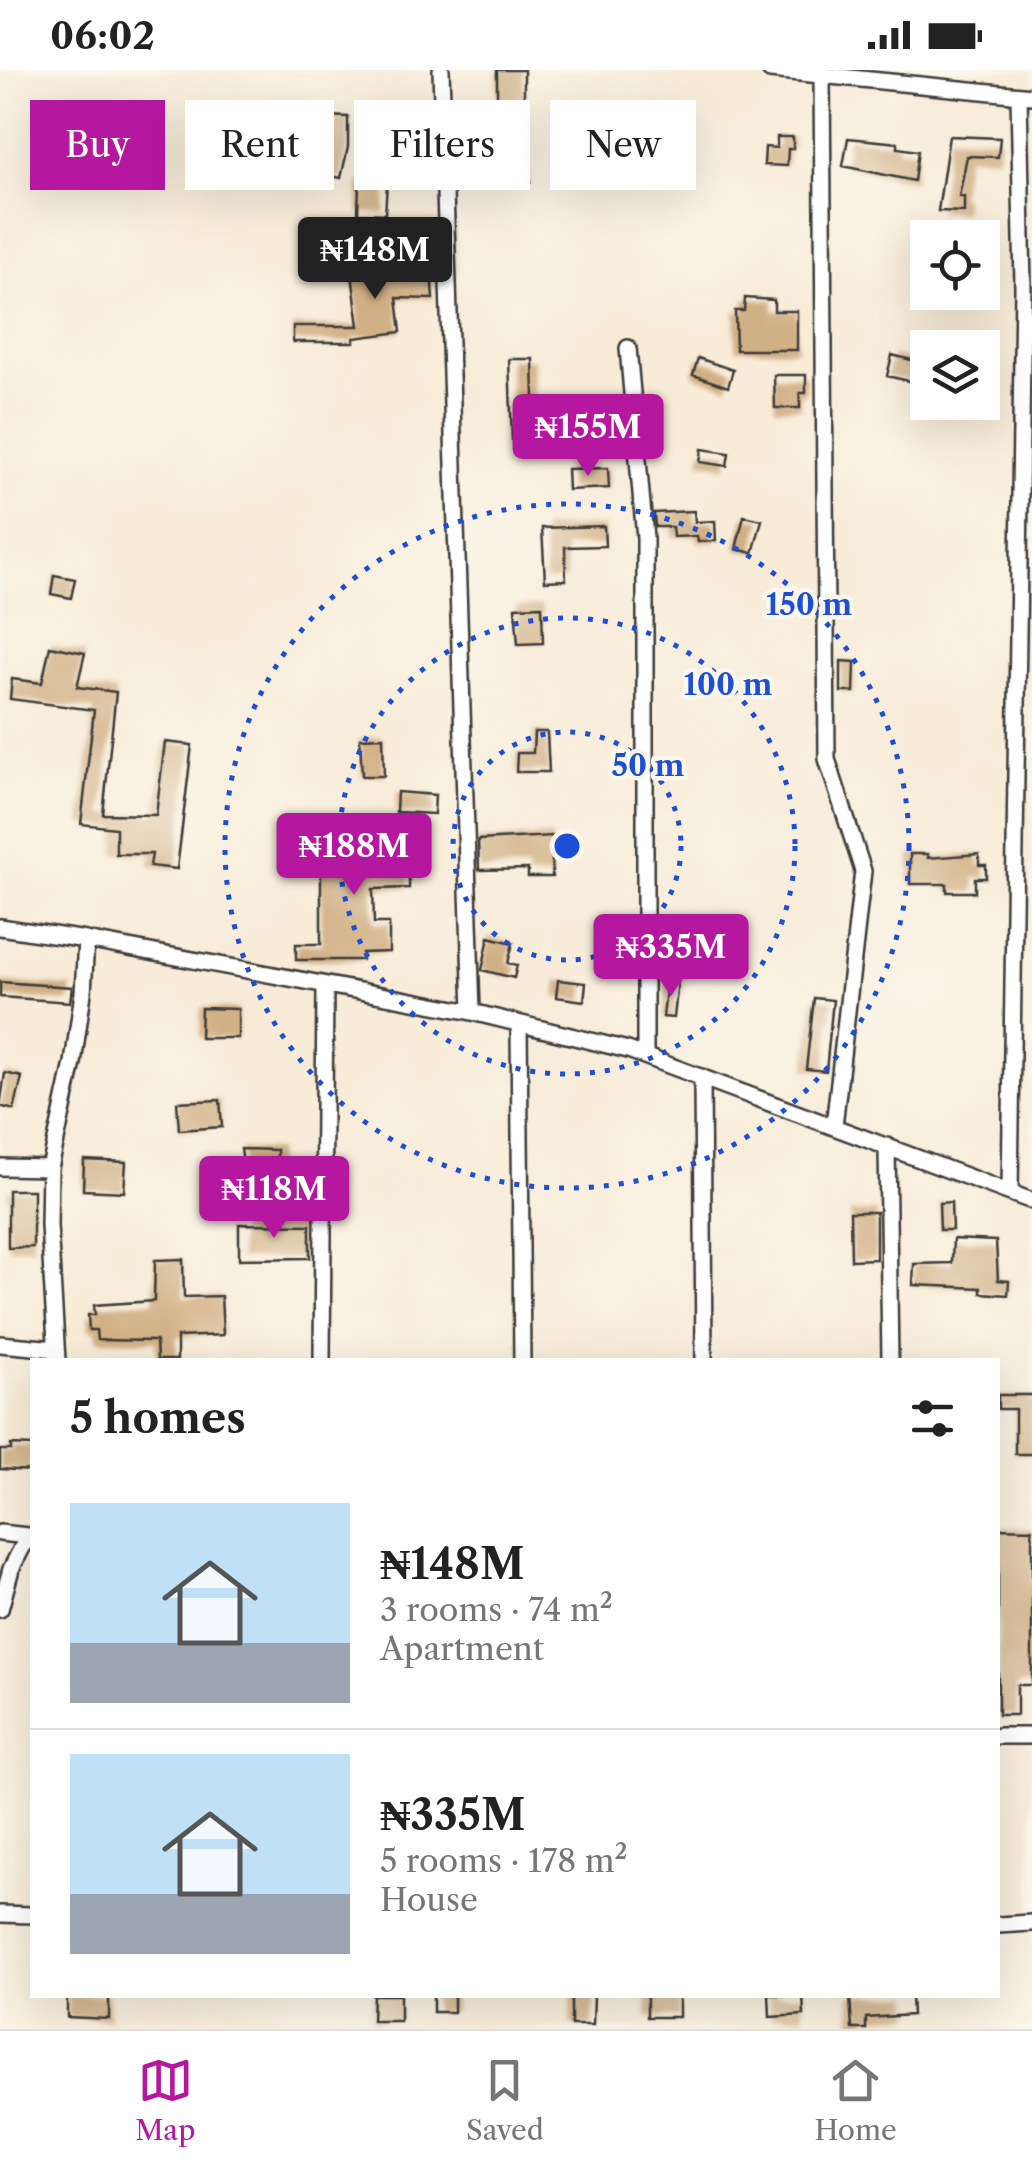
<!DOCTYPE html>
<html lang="en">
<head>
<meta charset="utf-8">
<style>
  :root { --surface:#fff; --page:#f2f2f2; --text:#222; --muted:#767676; --line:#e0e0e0; --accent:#b5179e }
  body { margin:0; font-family:"Libre Caslon Text",serif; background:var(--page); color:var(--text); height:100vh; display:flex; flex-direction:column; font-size:38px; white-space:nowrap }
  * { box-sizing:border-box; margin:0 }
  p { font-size:32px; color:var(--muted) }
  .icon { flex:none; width:55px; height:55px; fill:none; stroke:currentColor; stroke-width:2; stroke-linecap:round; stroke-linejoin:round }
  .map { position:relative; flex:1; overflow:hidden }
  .side { position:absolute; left:30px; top:1288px; width:970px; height:640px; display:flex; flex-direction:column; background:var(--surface); border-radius:0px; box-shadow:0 10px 40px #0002 }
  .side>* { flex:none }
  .guide { position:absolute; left:30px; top:30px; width:972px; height:90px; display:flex; gap:20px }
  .tools { position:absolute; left:910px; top:150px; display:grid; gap:20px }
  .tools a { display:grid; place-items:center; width:90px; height:90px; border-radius:0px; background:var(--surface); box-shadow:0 10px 40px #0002; font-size:50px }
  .price { position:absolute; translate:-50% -85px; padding:0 22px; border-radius:10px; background:var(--accent); color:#fff; font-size:32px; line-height:65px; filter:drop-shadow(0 2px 5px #0008) }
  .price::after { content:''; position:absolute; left:50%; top:60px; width:30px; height:22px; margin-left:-15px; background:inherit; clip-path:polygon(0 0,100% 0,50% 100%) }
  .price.active { background:#222; color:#fff }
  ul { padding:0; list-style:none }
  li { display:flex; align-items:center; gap:30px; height:250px; padding:0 40px }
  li+li { border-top:2px solid var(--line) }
  li span { display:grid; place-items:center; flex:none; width:280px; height:200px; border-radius:0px; color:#555 }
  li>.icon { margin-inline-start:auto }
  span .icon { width:120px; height:120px; fill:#fffc; stroke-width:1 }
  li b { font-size:42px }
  h2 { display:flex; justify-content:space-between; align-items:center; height:120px; padding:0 40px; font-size:42px }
  .chip { padding:0 35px; border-radius:0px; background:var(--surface); box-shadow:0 10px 40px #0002; font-size:35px; line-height:90px }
  .chip.active { background:var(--accent); color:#fff }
  .status { display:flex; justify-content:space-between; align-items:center; height:70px; padding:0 50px; background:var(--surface); direction:ltr }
  .status svg { height:28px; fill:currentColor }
  .menu { display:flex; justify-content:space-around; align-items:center; height:140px; border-top:2px solid var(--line); background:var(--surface); font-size:28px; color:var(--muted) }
  .menu a { display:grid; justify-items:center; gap:5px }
  .menu .active { color:var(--accent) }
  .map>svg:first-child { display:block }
  .building { fill:#d1b085 }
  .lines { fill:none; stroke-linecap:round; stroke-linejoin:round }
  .street-casing { stroke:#3d3b38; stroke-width:20 }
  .street { stroke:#fff; stroke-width:15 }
  .ring { fill:none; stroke:#1d4ed8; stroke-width:5; stroke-dasharray:5 10 }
  .centre { fill:#1d4ed8; stroke:#fbf7ec; stroke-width:5 }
  .ring-label { font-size:30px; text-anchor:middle; font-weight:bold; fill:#1d4ed8; stroke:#fbf7ec; stroke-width:9; stroke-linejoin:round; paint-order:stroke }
</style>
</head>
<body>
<div class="status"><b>06:02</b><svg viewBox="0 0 49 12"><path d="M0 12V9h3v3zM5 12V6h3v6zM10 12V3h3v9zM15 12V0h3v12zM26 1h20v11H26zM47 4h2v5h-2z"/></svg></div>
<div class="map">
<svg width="1032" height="1959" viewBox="0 0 1032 1959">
  <rect width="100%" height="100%" fill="#fbf7ec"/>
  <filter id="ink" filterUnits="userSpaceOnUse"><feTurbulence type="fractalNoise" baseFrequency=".01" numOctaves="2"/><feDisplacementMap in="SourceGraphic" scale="20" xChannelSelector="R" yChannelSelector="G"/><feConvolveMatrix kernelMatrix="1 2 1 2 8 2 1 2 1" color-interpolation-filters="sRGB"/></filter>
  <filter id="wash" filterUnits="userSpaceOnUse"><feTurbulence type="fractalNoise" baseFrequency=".0048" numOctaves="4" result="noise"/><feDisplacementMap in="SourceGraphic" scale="40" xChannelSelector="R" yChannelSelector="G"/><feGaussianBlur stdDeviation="2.25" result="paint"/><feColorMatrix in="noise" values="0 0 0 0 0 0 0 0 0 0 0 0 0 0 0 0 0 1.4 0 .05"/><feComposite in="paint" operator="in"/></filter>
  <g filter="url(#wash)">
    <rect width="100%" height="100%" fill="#f8ebd8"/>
    <g id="blocks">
      <path class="building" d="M497,0h27v77h5l1,36h-14v-16h-12l-1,-24h-10l-1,-22h5z
        M296,45l52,2v30l-7,31 -55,-12 4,-20 6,1z
        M949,66l51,2 -2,19 -31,-1 -8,41h5v15l-26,-1z
        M777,67h16v12h-5l-1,17 -23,-1 1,-18 12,1z
        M848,68l50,5v5l20,3 -4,30 -71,-15z
        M359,112l28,1 -2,31 -27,-1z
        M392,192l35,1v10h4l2,26 -36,-1 4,34 -47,6v4h-61v-16h66l-8,-59z
        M745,228l29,2v11h23v39h-61l-1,-39h9z
        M892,285l31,8 -5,20 -31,-7z
        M698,288l35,12 -5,17 -35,-12z
        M509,289h24l2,81h-23z
        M774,305h32v18h-6v15h-25z
        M702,379l27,4 -2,13 -27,-4z
        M608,398l1,20 -41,2 -1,-21z
        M694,441l1,11 20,-1 1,20 -18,1 -1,-6 -24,1 -1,-10h-17l-1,-14z
        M744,446l18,4 -9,33 -17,-4z
        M604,456l1,20 -40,1 1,33 -21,1 -3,-53z
        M54,505l21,4 -4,19 -20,-4z
        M542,536l1,37 -25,1 -3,-37z
        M50,576l35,7 -8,34 39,5 -13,122 53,1 9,-73 27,3 -15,124 -27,-3 2,-12h-36v-26l-35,-4 13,-114 -84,-11 2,-20 30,4z
        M841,591l14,1 -1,30h-13z
        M534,662h13l2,40h-33l1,-19h16z
        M383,667l1,39h-22l-2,-38z
        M397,722l38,3 -1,19 -38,-2z
        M382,748l1,45 26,-1v26l-36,1 1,34h15v29l-27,1v7h-66v-16h25v-77h-5v-19h47v-29z
        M552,766v41h-24v-8l-49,1 -1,-30z
        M910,784h18v4l51,-4v11h7v13h-11v14h-28v-8h-37z
        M489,867l24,6 -5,20 9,2 -3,13 -32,-8z
        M665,874l43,5 -3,24 -41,-3z
        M558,910l28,3 -2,18 -28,-4z
        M667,910l11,1 -4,37 -11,-1z
        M0,912l72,5 -2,15 -70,-5z
        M814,928l19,2 -7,71 -20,-2z
        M201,938l37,1v29h-38z
        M5,1003l17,4 -8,33 -14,-4z
        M220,1030l2,27 -43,3 -2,-28z
        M241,1079l36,1v15h-8v15h-24z
        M84,1090l42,2 -2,30 -41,-2z
        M8,1120h25v57l-25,1z
        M951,1132l1,28h-12l-1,-27z
        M850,1142h26v47l-25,1z
        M239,1154l71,1v33l-71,1z
        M953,1169l43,2 2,39 11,1 -1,14 -27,-2v-5l-68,-3 1,-21 38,-1z
        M183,1189l1,38 37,-1 2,39 -46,2v23h-20l-1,-19 -59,-1 -1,-10h-7l-1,-15h7l-1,-10 60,-4 1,-41z
        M998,1325h34v59h-17v-45h-17z
        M11,1375l21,1v25l-32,-2v-19h11z
        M998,1458l34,1v156h-15v30h-19z
        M67,1925h42v24l-42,-2z
        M373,1925h27v26h-28z
        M433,1925h21v17h-21z
        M571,1925h23l-1,30h-22z
        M647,1925h32v22h-32z
        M769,1925h34l1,20 -34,2z
        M850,1925h61l1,20 -46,3v11h-14z"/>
    </g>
  </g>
  <g filter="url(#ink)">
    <use href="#blocks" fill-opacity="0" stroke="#3d3b38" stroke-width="2.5"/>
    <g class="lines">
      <g class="street-casing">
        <path id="street" d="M441,0l31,942
          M770,0l262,26
          M822,5l5,684 36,112 -29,255
          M628,278l17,190v518
          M0,857l86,13 386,72 156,38 404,151
          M519,954l3,336
          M702,1007l2,283
          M887,1076l3,214
          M0,1097l50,1
          M1010,1122l13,-905 -4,-192
          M0,1274l56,5
          M57,1290l-8,-135 1,-57 23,-105 10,-70 3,-53
          M322,1290l3,-375
          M0,1463l28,3
          M0,1539l11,-40 17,-33h4
          M998,1666h34
          M0,1844l32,1
          M998,1855l34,-2"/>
      </g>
      <use href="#street" class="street"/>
    </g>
  </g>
  <g class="ring">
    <circle cx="567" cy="776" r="114"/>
    <circle cx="567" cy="776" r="228"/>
    <circle cx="567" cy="776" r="342"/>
  </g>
  <circle cx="567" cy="776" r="15" class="centre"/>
  <g class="ring-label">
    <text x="809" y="545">150 m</text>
    <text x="728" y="625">100 m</text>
    <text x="648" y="706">50 m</text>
  </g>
</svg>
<div class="tools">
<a><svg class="icon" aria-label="locate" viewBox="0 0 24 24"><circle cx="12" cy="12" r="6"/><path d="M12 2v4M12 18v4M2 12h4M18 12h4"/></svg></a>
<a><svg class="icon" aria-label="layers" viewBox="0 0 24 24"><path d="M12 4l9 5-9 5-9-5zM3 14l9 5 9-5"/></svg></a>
</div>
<b class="price active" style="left:375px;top:232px">₦148M</b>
<b class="price" style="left:588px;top:409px">₦155M</b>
<b class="price" style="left:354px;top:828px">₦188M</b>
<b class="price" style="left:671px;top:929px">₦335M</b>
<b class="price" style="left:274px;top:1171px">₦118M</b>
<div class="guide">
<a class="chip active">Buy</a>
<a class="chip">Rent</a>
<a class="chip">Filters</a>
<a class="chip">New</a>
</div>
<section class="side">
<h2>5 homes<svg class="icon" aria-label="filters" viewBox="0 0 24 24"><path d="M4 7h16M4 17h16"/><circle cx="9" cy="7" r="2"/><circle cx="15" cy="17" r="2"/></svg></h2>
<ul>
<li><span style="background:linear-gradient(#bfe0f5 70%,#9aa5b1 0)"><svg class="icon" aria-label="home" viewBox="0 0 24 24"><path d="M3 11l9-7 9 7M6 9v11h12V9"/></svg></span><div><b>₦148M</b><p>3 rooms · 74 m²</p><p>Apartment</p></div></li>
<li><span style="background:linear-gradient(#bfe0f5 70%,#9aa5b1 0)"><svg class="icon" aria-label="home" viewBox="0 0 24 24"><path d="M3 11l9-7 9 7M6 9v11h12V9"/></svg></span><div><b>₦335M</b><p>5 rooms · 178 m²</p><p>House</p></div></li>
</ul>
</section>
</div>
<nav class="menu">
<a class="active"><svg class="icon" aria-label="map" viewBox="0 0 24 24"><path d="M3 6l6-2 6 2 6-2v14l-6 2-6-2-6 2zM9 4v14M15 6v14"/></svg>Map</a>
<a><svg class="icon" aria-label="saved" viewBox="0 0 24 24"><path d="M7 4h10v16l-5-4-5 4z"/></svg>Saved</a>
<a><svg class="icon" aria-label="home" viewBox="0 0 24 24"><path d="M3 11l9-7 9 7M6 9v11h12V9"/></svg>Home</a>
</nav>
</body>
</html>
